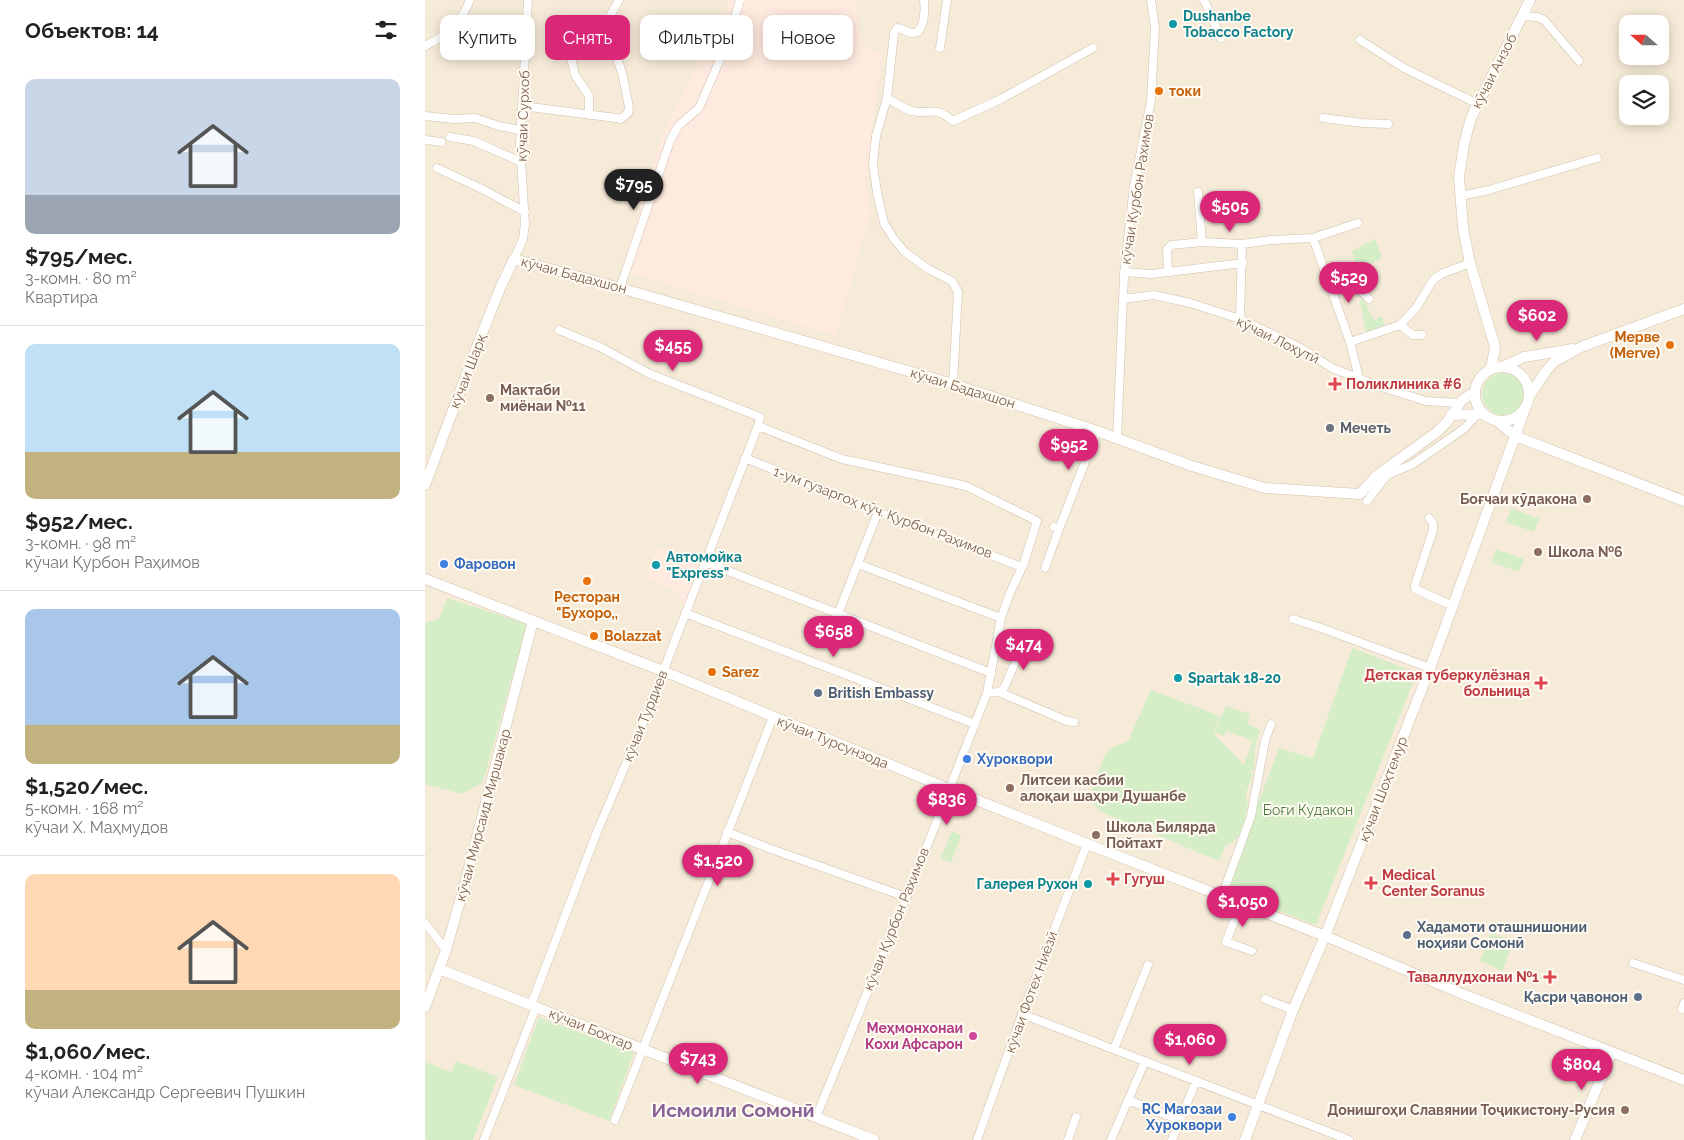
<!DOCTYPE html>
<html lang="ru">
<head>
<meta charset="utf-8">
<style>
  :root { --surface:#fff; --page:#f6f6f6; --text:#222; --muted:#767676; --line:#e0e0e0; --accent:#db2777 }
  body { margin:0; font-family:Raleway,sans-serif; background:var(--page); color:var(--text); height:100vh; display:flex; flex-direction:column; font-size:19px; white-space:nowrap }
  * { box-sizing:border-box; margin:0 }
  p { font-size:16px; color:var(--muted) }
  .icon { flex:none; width:28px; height:28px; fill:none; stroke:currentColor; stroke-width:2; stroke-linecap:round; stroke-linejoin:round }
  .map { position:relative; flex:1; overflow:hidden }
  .side { display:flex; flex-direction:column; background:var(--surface); width:425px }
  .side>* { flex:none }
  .top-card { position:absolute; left:15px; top:15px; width:475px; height:45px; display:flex; gap:10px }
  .needle { width:32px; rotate:291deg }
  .controls { position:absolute; left:1194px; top:15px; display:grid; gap:10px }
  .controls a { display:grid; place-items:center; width:50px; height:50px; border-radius:10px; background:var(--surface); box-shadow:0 2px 12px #0003; font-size:25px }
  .price { position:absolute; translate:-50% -42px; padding:0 11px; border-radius:18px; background:var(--accent); color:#fff; font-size:16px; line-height:32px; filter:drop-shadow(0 1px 2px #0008) }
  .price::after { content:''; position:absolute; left:50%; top:30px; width:15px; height:11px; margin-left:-8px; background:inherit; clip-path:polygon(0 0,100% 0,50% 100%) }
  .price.on { background:#222; color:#fff }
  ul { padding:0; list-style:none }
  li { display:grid; align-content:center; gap:10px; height:265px; padding:0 25px }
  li+li { border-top:1px solid var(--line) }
  li span { display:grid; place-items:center; height:155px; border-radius:10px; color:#555 }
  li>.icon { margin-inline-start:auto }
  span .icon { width:90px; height:90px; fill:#fffc; stroke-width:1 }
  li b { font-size:21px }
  h2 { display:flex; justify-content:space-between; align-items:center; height:60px; padding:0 25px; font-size:21px }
  .chip { padding:0 18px; border-radius:10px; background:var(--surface); box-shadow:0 2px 12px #0003; font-size:18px; line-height:45px }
  .chip.on { background:var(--accent); color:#fff }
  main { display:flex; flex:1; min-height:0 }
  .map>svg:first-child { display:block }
  .residential { fill:#f6ead8; fill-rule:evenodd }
  .commercial { fill:#feeade }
  .green { fill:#d5eec7 }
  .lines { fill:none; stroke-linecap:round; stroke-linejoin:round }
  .street-casing { stroke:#d2c0ae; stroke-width:9 }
  .secondary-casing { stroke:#d6c1ac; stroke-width:11 }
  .street { stroke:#fff; stroke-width:8 }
  .secondary { stroke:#fff; stroke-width:10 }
  .culture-dot { fill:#0f9aa8; stroke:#fffbf3; stroke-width:2 }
  .food-dot { fill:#e8710a; stroke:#fffbf3; stroke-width:2 }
  .health-dot { fill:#e0444e; stroke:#fffbf3; stroke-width:2 }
  .education-dot { fill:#8d6e63; stroke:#fffbf3; stroke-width:2 }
  .worship-dot { fill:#6b7280; stroke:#fffbf3; stroke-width:2 }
  .shop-dot { fill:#3f7fe0; stroke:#fffbf3; stroke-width:2 }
  .service-dot { fill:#5c6f8a; stroke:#fffbf3; stroke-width:2 }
  .hotel-dot { fill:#d1479c; stroke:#fffbf3; stroke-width:2 }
  .labels { text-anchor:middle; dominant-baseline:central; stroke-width:4; stroke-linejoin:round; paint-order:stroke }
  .culture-label { font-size:14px; font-weight:bold; fill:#0d838f; stroke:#fffbf3; text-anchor:start }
  .street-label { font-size:14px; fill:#7c5f4b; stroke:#fffbf3 }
  .food-label { font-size:14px; font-weight:bold; fill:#c56008; stroke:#fffbf3; text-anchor:start }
  .health-label { font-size:14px; font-weight:bold; fill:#be3a42; stroke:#fffbf3; text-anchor:start }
  .education-label { font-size:14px; font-weight:bold; fill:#785e54; stroke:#fffbf3; text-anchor:start }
  .worship-label { font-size:14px; font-weight:bold; fill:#5b616d; stroke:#fffbf3; text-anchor:start }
  .shop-label { font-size:14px; font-weight:bold; fill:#366cbe; stroke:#fffbf3; text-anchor:start }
  .service-label { font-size:14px; font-weight:bold; fill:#4e5e75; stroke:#fffbf3; text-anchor:start }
  .park-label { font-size:14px; fill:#4d7c3f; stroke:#fffbf3 }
  .hotel-label { font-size:14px; font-weight:bold; fill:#b23c85; stroke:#fffbf3; text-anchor:end }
  .district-label { font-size:19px; font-weight:bold; fill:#896397; stroke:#fffbf3 }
</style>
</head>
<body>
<main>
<section class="side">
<h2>Объектов: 14<svg class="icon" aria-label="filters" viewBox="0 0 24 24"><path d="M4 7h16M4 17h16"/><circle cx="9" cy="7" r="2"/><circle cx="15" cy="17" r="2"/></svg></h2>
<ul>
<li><span style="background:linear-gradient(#c9d6e8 75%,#9aa5b1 0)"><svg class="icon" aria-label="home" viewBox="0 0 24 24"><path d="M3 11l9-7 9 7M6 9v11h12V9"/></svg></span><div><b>$795/мес.</b><p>3-комн. · 80 m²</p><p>Квартира</p></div></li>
<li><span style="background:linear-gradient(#bfe0f5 70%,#c2b280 0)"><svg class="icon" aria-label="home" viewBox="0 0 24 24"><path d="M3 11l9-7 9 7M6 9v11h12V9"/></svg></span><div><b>$952/мес.</b><p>3-комн. · 98 m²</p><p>кӯчаи Қурбон Раҳимов</p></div></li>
<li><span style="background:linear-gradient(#a9c7e8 75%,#c2b280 0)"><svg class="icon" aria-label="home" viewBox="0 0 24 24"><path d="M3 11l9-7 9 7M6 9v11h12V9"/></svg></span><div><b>$1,520/мес.</b><p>5-комн. · 168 m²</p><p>кӯчаи Х. Маҳмудов</p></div></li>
<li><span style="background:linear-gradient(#ffd9b3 75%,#c2b280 0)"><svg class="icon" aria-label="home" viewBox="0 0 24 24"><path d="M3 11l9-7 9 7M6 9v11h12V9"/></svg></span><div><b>$1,060/мес.</b><p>4-комн. · 104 m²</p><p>кӯчаи Александр Сергеевич Пушкин</p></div></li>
</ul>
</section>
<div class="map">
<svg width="1259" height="1140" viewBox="0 0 1259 1140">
  <rect width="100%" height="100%" fill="#fef8eb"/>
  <path class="residential" d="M0,0h1259v1140h-1259zM1202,24h33v32h-33zM1202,84h33v32h-33zM927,649l-36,276 -37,-177 34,10zM703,741l123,42 -5,11 2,12 -5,20 -6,13 -12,8 -6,14 -118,-49 -11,-18 15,-40 10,-8z"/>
  <path class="commercial" d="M304,0h126l6,37 9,13 12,4 -17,127 6,29 -35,126 -215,-66 43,-141 48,-96 14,-20z
    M233,548l41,16 -15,42 -9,-17 -28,-11z"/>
  <path class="green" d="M950,239l7,18 -4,4 -21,7 -5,-17z
    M938,299l11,21 7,-4 4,10 -19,7 -6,-33z
    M1057 394a21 21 0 1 1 42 0a21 21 0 1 1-42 0Z
    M1086,508l28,11 -5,13 -28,-10z
    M1071,549l28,10 -5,13 -28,-10z
    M22,598l80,26 -44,158 -21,12 -37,-10v-161l14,-4z
    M927,648l65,25 -101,252 -91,-35 54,-142 34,10z
    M726,690l69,26 -7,17 31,32 9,-24 -26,-10 -3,5 -10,-4 12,-26 24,8 -2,10 12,6 -5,17 -1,24 -5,-1 4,4 -7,20 2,12 -5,20 -6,13 -12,8 -6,14 -118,-49 -7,-8 -4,-10 15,-40 10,-8 13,-5z
    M527,831l9,4 -10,28 -10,-5z
    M1066,933l22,7 -10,31 -23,-10z
    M114,1017l95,36 -25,68 -95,-36z
    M31,1061l42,16 -25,63h-45l-3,-1v-77l26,10z"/>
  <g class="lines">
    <g class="street-casing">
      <path id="street" d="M499,0c1,8 1,33 -11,33 -5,0 -11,-5 -16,-5l-3,5 -7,65 -11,38 -3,28 4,28 7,31 10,16 11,13 23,17 24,12 6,11 -5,92
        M779,0l17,38
        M1097,16l15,1 7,3 35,41
        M935,40l44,28 74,36
        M0,46c23,-12 35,-21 45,-46
        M515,48l7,-48
        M147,62l3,13 14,21v19
        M462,98c7,4 17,11 25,13 18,4 23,-6 41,10l48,-22 92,-51
        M97,106l94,12 5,1 7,-6 1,-6 -7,-35 -14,-36 -1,-8 3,-12 9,-16
        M0,116l29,3 21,-1 24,8 21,4
        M898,118l40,5 25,1
        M25,137l24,4 47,21
        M0,140l16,2
        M12,168l45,21 43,23
        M773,192l4,50
        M1036,196l28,-6 108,-32
        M888,238l37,104 9,36
        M89,259l9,-20 2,-15 -5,-80 8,-144
        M699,272l27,2 17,-2 -1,-22 4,-5 31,-3 40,2 30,-4 41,-2 45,-15
        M743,272l75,-9
        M904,282l18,-4 5,10 10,4 7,7
        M195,288l50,-147 8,-15 21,-18 27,-62 14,-46
        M698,299l31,-4 36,8 50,16 61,29 31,20 46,18 48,15 33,2
        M815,319l2,-75
        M975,325l13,10h9
        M925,342l50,-17 16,-17 17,-28 8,-6 29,-11
        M333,426l84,33 124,27 71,35 -13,42 -14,30 -9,25 -14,75 -67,171 -104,253
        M692,439l7,-164 10,-89 17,-86 4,-72 -4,-28
        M320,458l133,54 144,55
        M942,501l20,-26 26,-11 52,-36 13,-15
        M1004,518l4,5v7l-18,55v4l31,14
        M629,527l5,2 38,-98
        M280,562l286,111
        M433,564l143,54
        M620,568l14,-39
        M260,613l290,111
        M413,614l40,-102
        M868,619l31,10 106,39
        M574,692l5,-4 24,-55
        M562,693l12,-1 68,29 7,1
        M302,832l44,17 135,48
        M797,896l29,-80 14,-75 6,-17
        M816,903l-15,39 26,9
        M0,923l21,27
        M1208,963l51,17
        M840,999l28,11
        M106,1005l66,-173 45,-106 116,-300 2,-9 -110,-43 -50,-27 -41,-17
        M1257,1009l2,-6
        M597,1014l327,126
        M689,1049l34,-84
        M703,1100l52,20
        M190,1120l158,-403
        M59,1140l52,-133
        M552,1140l45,-126 65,-170
        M643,1140l8,-23
        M686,1140l34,-79
        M747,1140l24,-59"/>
    </g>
    <g class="secondary-casing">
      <path id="secondary" d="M1077,367l22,-10 49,-8
        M1050 394a27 27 0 1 1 54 0a27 27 0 1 1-54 0Z
        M1066,369l4,-22 -25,-84 -7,-35 -4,-51 5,-33 7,-26 59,-118
        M1104,397l17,-26 8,-9 27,-15 103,-38
        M1026,415l32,-1
        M1072,421l18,15 169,65
        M0,485l54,-144 23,-57 12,-25 106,29 333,96 144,47 95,35 73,22 95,6 16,-18 61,-44 10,-10 15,-22 13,-8
        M0,579l238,92 286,118 138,55 238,92 140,59 219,85
        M14,969l435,171
        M0,1007l21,-57 19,-67 68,-262
        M820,1140l48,-130 32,-74 105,-268 95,-259
        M1150,1140l37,-88"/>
    </g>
    <use href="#street" class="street"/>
    <use href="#secondary" class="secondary"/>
  </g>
  <g class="culture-dot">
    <circle cx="748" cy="24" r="5"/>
    <circle cx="231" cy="565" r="5"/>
    <circle cx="753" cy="678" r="5"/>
    <circle cx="663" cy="884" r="5"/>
  </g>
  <g class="food-dot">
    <circle cx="734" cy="91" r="5"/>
    <circle cx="1245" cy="345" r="5"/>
    <circle cx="162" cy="581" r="5"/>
    <circle cx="169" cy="636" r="5"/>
    <circle cx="287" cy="672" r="5"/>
  </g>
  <g class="health-dot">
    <path d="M907.5 376.5h5v5h5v5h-5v5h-5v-5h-5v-5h5z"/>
    <path d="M1113.5 675.5h5v5h5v5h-5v5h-5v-5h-5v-5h5z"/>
    <path d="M685.5 871.5h5v5h5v5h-5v5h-5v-5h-5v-5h5z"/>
    <path d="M943.5 875.5h5v5h5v5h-5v5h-5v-5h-5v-5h5z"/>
    <path d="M1122.5 969.5h5v5h5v5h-5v5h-5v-5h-5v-5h5z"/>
  </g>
  <g class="education-dot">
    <circle cx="65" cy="398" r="5"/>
    <circle cx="1162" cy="499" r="5"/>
    <circle cx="1113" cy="552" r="5"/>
    <circle cx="585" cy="788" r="5"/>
    <circle cx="671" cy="835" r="5"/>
    <circle cx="1200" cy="1110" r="5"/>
  </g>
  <circle class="worship-dot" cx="905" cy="428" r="5"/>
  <g class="shop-dot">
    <circle cx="19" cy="564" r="5"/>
    <circle cx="542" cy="759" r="5"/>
    <circle cx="807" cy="1117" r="5"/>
  </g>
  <g class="service-dot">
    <circle cx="393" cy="693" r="5"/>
    <circle cx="982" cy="935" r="5"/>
    <circle cx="1213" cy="997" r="5"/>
  </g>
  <circle class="hotel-dot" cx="548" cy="1036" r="5"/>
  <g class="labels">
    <g class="culture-label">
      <text x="758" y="16">Dushanbe<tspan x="758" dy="16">Tobacco Factory</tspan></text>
      <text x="241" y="557">Автомойка<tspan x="241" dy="16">"Express"</tspan></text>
      <text x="763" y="678">Spartak 18-20</text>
      <text x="653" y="884" text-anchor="end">Галерея Рухон</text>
    </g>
    <g class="street-label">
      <text transform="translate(1069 71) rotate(-63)">кӯчаи Анзоб</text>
      <text transform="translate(98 116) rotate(-88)">кӯчаи Сурхоб</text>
      <text transform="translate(712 189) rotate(-81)">кӯчаи Курбон Рахимов</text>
      <text transform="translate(149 275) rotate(15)">кӯчаи Бадахшон</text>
      <text transform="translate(853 340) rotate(26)">кӯчаи Лоҳутӣ</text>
      <text transform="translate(43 371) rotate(-69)">кӯчаи Шарқ</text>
      <text transform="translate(538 388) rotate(17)">кӯчаи Бадахшон</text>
      <text transform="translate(458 512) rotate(21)">1-ум гузаргоҳ кӯч. Қурбон Раҳимов</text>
      <text transform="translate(220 716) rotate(-68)">кӯчаи Турдиев</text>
      <text transform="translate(408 742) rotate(22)">кӯчаи Турсунзода</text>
      <text transform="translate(958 789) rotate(-69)">кӯчаи Шоҳтемур</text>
      <text transform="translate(58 815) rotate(-75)">кӯчаи Мирсаид Миршакар</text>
      <text transform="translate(471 919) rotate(-68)">кӯчаи Қурбон Раҳимов</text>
      <text transform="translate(606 992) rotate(-70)">кӯчаи Фотех Ниёзӣ</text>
      <text transform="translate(166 1029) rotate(22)">кӯчаи Бохтар</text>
    </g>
    <g class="food-label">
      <text x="744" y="91">токи</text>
      <text x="1235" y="337" text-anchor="end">Мерве<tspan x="1235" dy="16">(Merve)</tspan></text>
      <text x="162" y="597" text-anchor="middle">Ресторан<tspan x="162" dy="16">"Бухоро,,</tspan></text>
      <text x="179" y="636">Bolazzat</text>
      <text x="297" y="672">Sarez</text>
    </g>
    <g class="health-label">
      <text x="921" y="384">Поликлиника #6</text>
      <text x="1105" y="675" text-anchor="end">Детская туберкулёзная<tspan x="1105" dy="16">больница</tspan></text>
      <text x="957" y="875">Medical<tspan x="957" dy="16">Center Soranus</tspan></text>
      <text x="699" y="879">Гугуш</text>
      <text x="1114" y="977" text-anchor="end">Таваллудхонаи №1</text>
    </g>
    <g class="education-label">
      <text x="75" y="390">Мактаби<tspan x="75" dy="16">миёнаи №11</tspan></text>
      <text x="1152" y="499" text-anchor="end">Боғчаи кӯдакона</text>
      <text x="1123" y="552">Школа №6</text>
      <text x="595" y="780">Литсеи касбии<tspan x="595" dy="16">алоқаи шаҳри Душанбе</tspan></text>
      <text x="681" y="827">Школа Билярда<tspan x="681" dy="16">Пойтахт</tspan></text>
      <text x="1190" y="1110" text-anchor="end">Донишгоҳи Славянии Тоҷикистону-Русия</text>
    </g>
    <g class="worship-label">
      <text x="915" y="428">Мечеть</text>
    </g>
    <g class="shop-label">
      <text x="29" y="564">Фаровон</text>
      <text x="552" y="759">Хуроквори</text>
      <text x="797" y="1109" text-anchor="end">RC Магозаи<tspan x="797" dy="16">Хуроквори</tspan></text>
    </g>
    <g class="service-label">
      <text x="403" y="693">British Embassy</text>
      <text x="992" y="927">Хадамоти оташнишонии<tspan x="992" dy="16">ноҳияи Сомонӣ</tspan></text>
      <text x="1203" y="997" text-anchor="end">Қасри ҷавонон</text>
    </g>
    <g class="park-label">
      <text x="883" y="810">Боғи Кудакон</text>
    </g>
    <g class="hotel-label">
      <text x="538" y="1028">Меҳмонхонаи<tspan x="538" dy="16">Кохи Афсарон</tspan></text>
    </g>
    <g class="district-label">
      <text x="308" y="1110">Исмоили Сомонӣ</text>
    </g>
  </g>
</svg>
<div class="controls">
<a><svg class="needle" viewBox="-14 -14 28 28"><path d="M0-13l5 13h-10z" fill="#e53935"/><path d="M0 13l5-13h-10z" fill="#767676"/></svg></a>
<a><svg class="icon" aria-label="layers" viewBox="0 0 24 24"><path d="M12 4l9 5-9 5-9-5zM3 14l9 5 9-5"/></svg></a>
</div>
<b class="price on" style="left:209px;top:211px">$795</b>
<b class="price" style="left:805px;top:233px">$505</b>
<b class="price" style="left:924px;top:304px">$529</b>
<b class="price" style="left:1112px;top:342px">$602</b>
<b class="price" style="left:248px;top:372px">$455</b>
<b class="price" style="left:644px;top:471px">$952</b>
<b class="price" style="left:409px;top:658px">$658</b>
<b class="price" style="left:599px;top:671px">$474</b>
<b class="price" style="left:522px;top:826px">$836</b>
<b class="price" style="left:293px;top:887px">$1,520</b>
<b class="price" style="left:818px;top:928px">$1,050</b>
<b class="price" style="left:765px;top:1066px">$1,060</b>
<b class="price" style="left:273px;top:1085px">$743</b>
<b class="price" style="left:1157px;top:1091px">$804</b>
<div class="top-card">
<a class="chip">Купить</a>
<a class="chip on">Снять</a>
<a class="chip">Фильтры</a>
<a class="chip">Новое</a>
</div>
</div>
</main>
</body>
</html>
